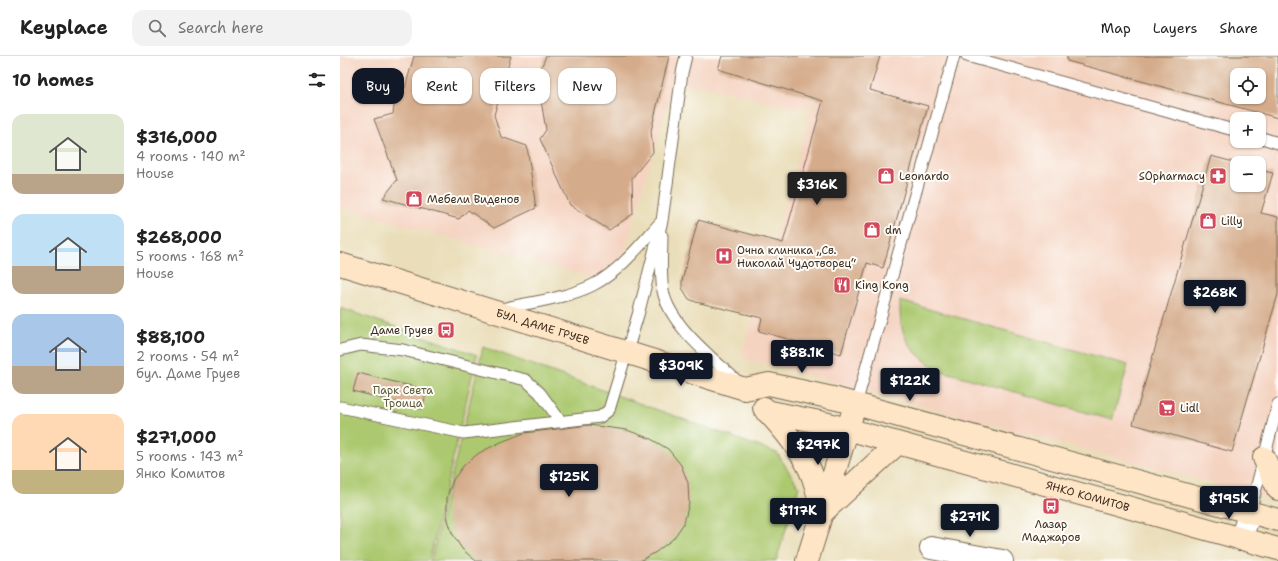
<!DOCTYPE html>
<html lang="en">
<head>
<meta charset="utf-8">
<style>
  :root { --surface:#fff; --page:#f2f2f2; --text:#222; --muted:#767676; --line:#e0e0e0; --accent:#111827 }
  body { margin:0; font-family:"Shantell Sans",sans-serif; background:var(--page); color:var(--text); height:100vh; display:flex; flex-direction:column; font-size:15px; white-space:nowrap }
  * { box-sizing:border-box; margin:0 }
  p { font-size:13px; color:var(--muted) }
  .icon { flex:none; width:22px; height:22px; fill:none; stroke:currentColor; stroke-width:2; stroke-linecap:round; stroke-linejoin:round }
  .map { position:relative; flex:1; overflow:hidden }
  .panel { display:flex; flex-direction:column; background:var(--surface); width:340px }
  .panel>* { flex:none }
  .banner { position:absolute; left:12px; top:12px; width:380px; height:36px; display:flex; gap:8px }
  .tools { position:absolute; left:890px; top:12px; display:grid; gap:8px }
  .tools a { display:grid; place-items:center; width:36px; height:36px; border-radius:8px; background:var(--surface); box-shadow:0 1px 3px #0004; font-size:20px }
  .price { position:absolute; translate:-50% -34px; padding:0 9px; border-radius:4px; background:var(--accent); color:#fff; font-size:13px; line-height:26px; filter:drop-shadow(0 1px 2px #0008) }
  .price::after { content:''; position:absolute; left:50%; top:24px; width:12px; height:9px; margin-left:-6px; background:inherit; clip-path:polygon(0 0,100% 0,50% 100%) }
  .price.current { background:#222; color:#fff }
  ul { padding:0; list-style:none }
  li { display:flex; align-items:center; gap:12px; height:100px; padding:0 12px }
  li span { display:grid; place-items:center; flex:none; width:112px; height:80px; border-radius:12px; color:#555 }
  li>.icon { margin-inline-start:auto }
  span .icon { width:48px; height:48px; fill:#fffc; stroke-width:1 }
  li b { font-size:17px }
  h2 { display:flex; justify-content:space-between; align-items:center; height:48px; padding:0 12px; font-size:17px }
  .chip { padding:0 14px; border-radius:12px; background:var(--surface); box-shadow:0 1px 3px #0004; font-size:14px; line-height:36px }
  .chip.current { background:var(--accent); color:#fff }
  header { display:flex; align-items:center; gap:24px; box-sizing:border-box; height:56px; padding:0 20px; background:var(--surface); border-bottom:1px solid var(--line) }
  header strong { font-size:19px }
  nav { display:flex; gap:22px; margin-inline-start:auto; font-size:14px }
  .search { width:280px; height:36px; background:var(--page); display:flex; align-items:center; gap:10px; box-sizing:border-box; padding:0 14px; border-radius:12px; color:var(--muted); font-size:15px }
  main { display:flex; flex:1; min-height:0 }
  .map>svg:first-child { display:block }
  .built { fill:#f5d3c1; fill-rule:evenodd }
  .green { fill:#acc970; stroke:#747a47 }
  .building { fill:#d5ac8b; fill-rule:evenodd }
  .lines { fill:none; stroke-linecap:round; stroke-linejoin:round }
  .lane-casing { stroke:#786955; stroke-width:13 }
  .street-casing { stroke:#786955; stroke-width:24 }
  .secondary-casing { stroke:#786955; stroke-width:24 }
  .lane { stroke:#fff; stroke-width:11 }
  .street { stroke:#fff; stroke-width:22 }
  .secondary { stroke:#fee5c5; stroke-width:22 }
  .labels { text-anchor:middle; dominant-baseline:central; stroke-width:4; stroke-linejoin:round; paint-order:stroke }
  .poi-label { font-size:11px; fill:#3b2a1e; stroke:#fdfcf7; text-anchor:start }
  .street-label { font-size:11px; fill:#3b2a1e; stroke:#fdfcf7 }
  .park-label { font-size:11px; fill:#5d5a37; stroke:#fdfcf7 }
</style>
</head>
<body>
<header>
<strong>Keyplace</strong>
<div class="search"><svg class="icon" aria-label="search" viewBox="0 0 24 24"><circle cx="10" cy="10" r="6"/><path d="M15 15l6 6"/></svg>Search here</div>
<nav><a>Map</a><a>Layers</a><a>Share</a></nav>
</header>
<main>
<section class="panel">
<h2>10 homes<svg class="icon" aria-label="filters" viewBox="0 0 24 24"><path d="M4 7h16M4 17h16"/><circle cx="9" cy="7" r="2"/><circle cx="15" cy="17" r="2"/></svg></h2>
<ul>
<li><span style="background:linear-gradient(#dfe7d0 75%,#b9a48a 0)"><svg class="icon" aria-label="home" viewBox="0 0 24 24"><path d="M3 11l9-7 9 7M6 9v11h12V9"/></svg></span><div><b>$316,000</b><p>4 rooms · 140 m²</p><p>House</p></div></li>
<li><span style="background:linear-gradient(#bfe0f5 65%,#b9a48a 0)"><svg class="icon" aria-label="home" viewBox="0 0 24 24"><path d="M3 11l9-7 9 7M6 9v11h12V9"/></svg></span><div><b>$268,000</b><p>5 rooms · 168 m²</p><p>House</p></div></li>
<li><span style="background:linear-gradient(#a9c7e8 65%,#b9a48a 0)"><svg class="icon" aria-label="home" viewBox="0 0 24 24"><path d="M3 11l9-7 9 7M6 9v11h12V9"/></svg></span><div><b>$88,100</b><p>2 rooms · 54 m²</p><p>бул. Даме Груев</p></div></li>
<li><span style="background:linear-gradient(#ffd9b3 70%,#c2b280 0)"><svg class="icon" aria-label="home" viewBox="0 0 24 24"><path d="M3 11l9-7 9 7M6 9v11h12V9"/></svg></span><div><b>$271,000</b><p>5 rooms · 143 m²</p><p>Янко Комитов</p></div></li>
</ul>
</section>
<div class="map">
<svg width="938" height="505" viewBox="0 0 938 505">
  <rect width="100%" height="100%" fill="#fdfcf7"/>
  <filter id="ink" filterUnits="userSpaceOnUse"><feTurbulence type="fractalNoise" baseFrequency=".025" numOctaves="2"/><feDisplacementMap in="SourceGraphic" scale="8" xChannelSelector="R" yChannelSelector="G"/><feConvolveMatrix kernelMatrix="1 2 1 2 8 2 1 2 1" color-interpolation-filters="sRGB"/></filter>
  <filter id="wash" filterUnits="userSpaceOnUse"><feTurbulence type="fractalNoise" baseFrequency=".012" numOctaves="4" result="noise"/><feDisplacementMap in="SourceGraphic" scale="16" xChannelSelector="R" yChannelSelector="G"/><feGaussianBlur stdDeviation="0.9" result="paint"/><feColorMatrix in="noise" values="0 0 0 0 0 0 0 0 0 0 0 0 0 0 0 0 0 1.4 0 .05"/><feComposite in="paint" operator="in"/></filter>
  <g filter="url(#wash)">
    <rect width="100%" height="100%" fill="#eadeba"/>
    <path class="built" d="M0,0h483l-15,53 -134,-28 -59,203 -275,-77z
      M487,0h451v445l-537,-144zM897,19h22v22h-22zM897,63h22v22h-22zM897,107h22v22h-22z"/>
    <path class="green" d="M560,245l228,64 -16,55 -173,-50c-31,-19 -40,-33 -39,-69z
      M0,252l137,47 -47,202 -4,4h-86z
      M143,291l294,106 22,34 -23,74h-347l3,-4z"/>
    <g id="blocks">
      <path class="building" d="M74,0h97l-17,59 7,22 26,9 9,62 -42,20 -26,-18 -9,9 -76,-21 14,-18 -23,-61 19,-5 4,-28 8,2z
        M206,0h123l-18,75 2,21 -21,26 1,36 -24,16 -39,-25 -30,-66 6,-9 -9,-53z
        M382,0h158l-10,34 58,16 -45,162 -16,-5 -26,91 -82,-23 3,-13 -66,-16 -7,-3 -7,-11v-7l16,-61 85,23 40,-142 -105,-32z
        M727,0h211v62l-211,-57zM897,19h22v22h-22z
        M871,100l26,7v22h22v-15l14,3 -12,40 17,4v77l-46,158 -99,-28z
        M18,317l69,17 -5,19 -69,-18z
        M249,369l38,5 24,9 17,10 13,16 7,18 1,20 -5,20 -11,16 -17,13 -16,9h-164l-14,-12 -10,-16 -5,-17v-19l6,-17 11,-15 15,-12 22,-11 23,-9z"/>
    </g>
  </g>
  <g filter="url(#ink)">
    <use href="#blocks" fill-opacity="0" stroke="#786955" stroke-width="1"/>
    <g class="lines">
      <g class="lane-casing">
        <path id="lane" d="M627,0l270,75
          M919,81l19,6
          M322,180c0,18 -2,37 1,55 7,35 51,68 75,91
          M161,253c30,-7 64,-10 92,-24 27,-14 47,-40 67,-62
          M0,294l21,-5 42,5 123,30 14,13 21,29
          M516,348l98,-348
          M0,351l124,26 136,-16 9,-7 29,-95 24,-94 20,-148 4,-17
          M910,456l28,-108"/>
      </g>
      <g class="street-casing">
        <path id="street" d="M901,483l9,-27
          M591,492l71,13"/>
      </g>
      <g class="secondary-casing">
        <g id="secondary">
          <path id="s1" d="M0,208l405,125 24,-5 68,15 441,121"/>
          <path d="M424,352c17,18 35,39 46,62 6,13 9,28 12,42"/>
          <path id="s2" d="M426,355l63,13 449,125"/>
          <path d="M924,402l14,31"/>
          <path d="M483,456l74,-68"/>
          <path d="M467,505l45,-146"/>
        </g>
      </g>
      <use href="#lane" class="lane"/>
      <use href="#street" class="street"/>
      <use href="#secondary" class="secondary"/>
    </g>
  </g>
  <defs>
    <g id="shop-square" transform="scale(0.9)"><rect x="-9" y="-9" width="18" height="18" rx="4" fill="#d1495b" stroke="#fdfcf7"/><path d="M-5-2.5h2.3a2.7 3.5 0 0 1 5.4 0H5L5.5 6h-11ZM-1.5-2.5h3a1.5 2.3 0 0 0-3 0Z" fill="#fff"/></g>
    <g id="pharmacy-square" transform="scale(0.9)"><rect x="-9" y="-9" width="18" height="18" rx="4" fill="#d1495b" stroke="#fdfcf7"/><path d="M-2-6h4v4h4v4h-4v4h-4v-4h-4v-4h4Z" fill="#fff"/></g>
    <g id="hospital-square" transform="scale(0.9)"><rect x="-9" y="-9" width="18" height="18" rx="4" fill="#d1495b" stroke="#fdfcf7"/><path d="M-5-5h3v3.5h4V-5h3V5h-3V1.5h-4V5h-3Z" fill="#fff"/></g>
    <g id="restaurant-square" transform="scale(0.9)"><rect x="-9" y="-9" width="18" height="18" rx="4" fill="#d1495b" stroke="#fdfcf7"/><path d="M-5-6h1v4h1v-4h1v4h1v-4h1v5L-1.5 .5V6h-2V.5L-5-1ZM5-6V6H3V1.5H1.5Q1.5-4 5-6Z" fill="#fff"/></g>
    <g id="bus-square" transform="scale(0.9)"><rect x="-9" y="-9" width="18" height="18" rx="4" fill="#d1495b" stroke="#fdfcf7"/><path d="M-5-6H5V4H4V6H2V4H-2V6H-4V4H-5ZM-3.5-4V0h7V-4ZM-3.5 1.2v1.5H-2V1.2ZM2 1.2v1.5H3.5V1.2Z" fill="#fff"/></g>
    <g id="supermarket-square" transform="scale(0.9)"><rect x="-9" y="-9" width="18" height="18" rx="4" fill="#d1495b" stroke="#fdfcf7"/><path d="M-6-5.5h2.5l.6 2H6L4.5 2H-2.5L-4.4-4H-6ZM-1.5 3.2a1.3 1.3 0 1 0 .1 0ZM3 3.2a1.3 1.3 0 1 0 .1 0Z" fill="#fff"/></g>
  </defs>
  <g fill-rule="evenodd">
    <use href="#shop-square" x="546" y="120"/>
    <use href="#pharmacy-square" x="878" y="120"/>
    <use href="#shop-square" x="74" y="143"/>
    <use href="#shop-square" x="868" y="165"/>
    <use href="#shop-square" x="532" y="174"/>
    <use href="#hospital-square" x="384" y="200"/>
    <use href="#restaurant-square" x="502" y="229"/>
    <use href="#bus-square" x="106" y="274"/>
    <use href="#supermarket-square" x="827" y="352"/>
    <use href="#bus-square" x="711" y="450"/>
  </g>
  <g class="labels">
    <g class="poi-label">
      <text x="559" y="120">Leonardo</text>
      <text x="865" y="120" text-anchor="end">SOpharmacy</text>
      <text x="87" y="143">Мебели Виденов</text>
      <text x="881" y="165">Lilly</text>
      <text x="545" y="174">dm</text>
      <text x="397" y="194">Oчна клиника „Св.<tspan x="397" dy="13">Николай Чудотворец“</tspan></text>
      <text x="515" y="229">King Kong</text>
      <text x="93" y="274" text-anchor="end">Даме Груев</text>
      <text x="840" y="352">Lidl</text>
      <text x="711" y="468" text-anchor="middle">Лазар<tspan x="711" dy="13">Маджаров</tspan></text>
    </g>
    <g class="street-label">
      <text stroke="none"><textPath href="#s1" startOffset="212">БУЛ. ДАМЕ ГРУЕВ</textPath></text>
      <text stroke="none"><textPath href="#s2" startOffset="333">ЯНКО КОМИТОВ</textPath></text>
    </g>
    <g class="park-label">
      <text x="63" y="334">Парк Света<tspan x="63" dy="13">Троица</tspan></text>
    </g>
  </g>
</svg>
<div class="tools">
<a><svg class="icon" aria-label="locate" viewBox="0 0 24 24"><circle cx="12" cy="12" r="6"/><path d="M12 2v4M12 18v4M2 12h4M18 12h4"/></svg></a>
<a>+</a>
<a>−</a>
</div>
<b class="price current" style="left:477px;top:150px">$316K</b>
<b class="price" style="left:875px;top:258px">$268K</b>
<b class="price" style="left:462px;top:318px">$88.1K</b>
<b class="price" style="left:341px;top:331px">$309K</b>
<b class="price" style="left:570px;top:346px">$122K</b>
<b class="price" style="left:478px;top:410px">$297K</b>
<b class="price" style="left:229px;top:442px">$125K</b>
<b class="price" style="left:889px;top:464px">$195K</b>
<b class="price" style="left:458px;top:476px">$117K</b>
<b class="price" style="left:630px;top:482px">$271K</b>
<div class="banner">
<a class="chip current">Buy</a>
<a class="chip">Rent</a>
<a class="chip">Filters</a>
<a class="chip">New</a>
</div>
</div>
</main>
</body>
</html>
